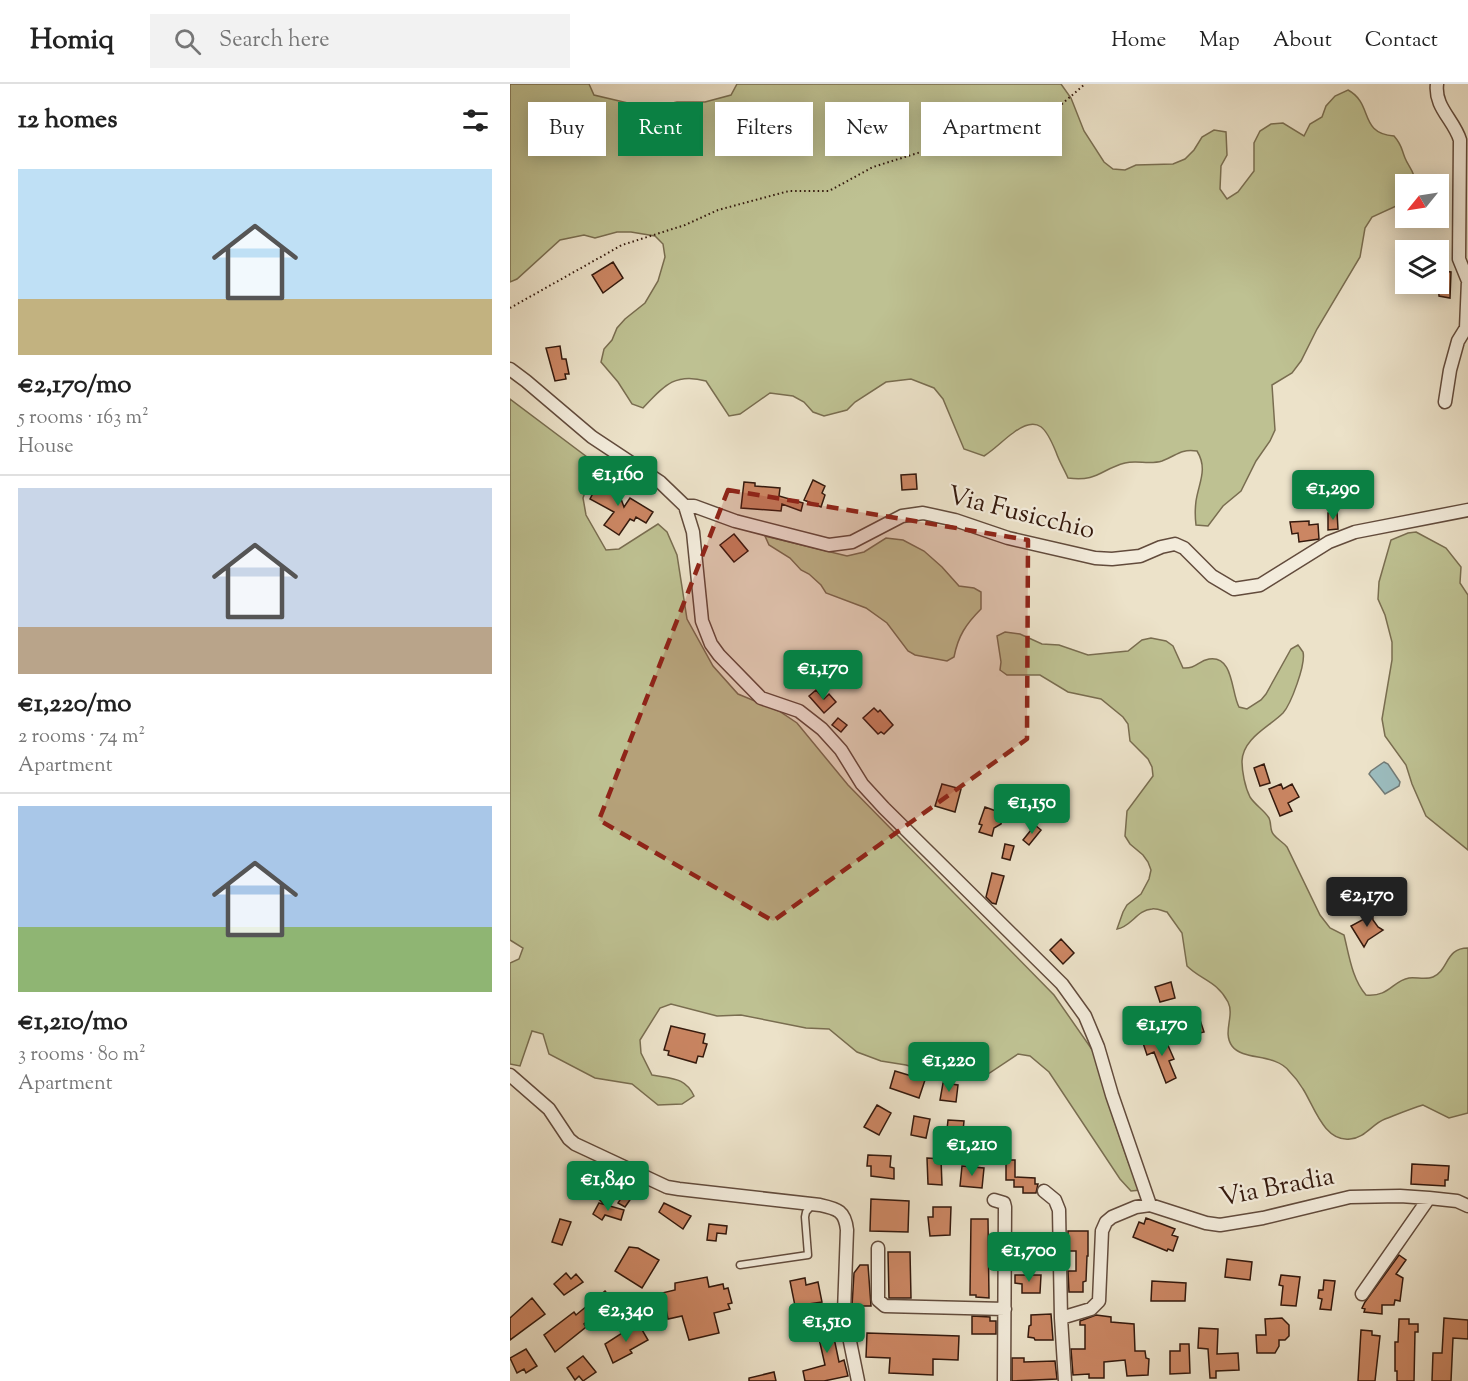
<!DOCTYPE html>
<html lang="en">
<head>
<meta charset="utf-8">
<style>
  :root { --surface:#fff; --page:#f2f2f2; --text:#222; --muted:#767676; --line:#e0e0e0; --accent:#0b8043 }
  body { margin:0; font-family:"Sorts Mill Goudy",serif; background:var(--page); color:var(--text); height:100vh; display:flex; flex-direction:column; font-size:22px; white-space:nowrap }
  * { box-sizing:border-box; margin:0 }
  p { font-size:20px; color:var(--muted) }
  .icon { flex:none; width:33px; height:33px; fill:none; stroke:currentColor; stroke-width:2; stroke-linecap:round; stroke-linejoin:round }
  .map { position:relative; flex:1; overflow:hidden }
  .panel { display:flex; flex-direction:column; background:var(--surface); width:510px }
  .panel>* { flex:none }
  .top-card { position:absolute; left:18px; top:18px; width:570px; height:54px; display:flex; gap:12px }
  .needle { width:39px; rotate:240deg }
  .fabs { position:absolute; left:885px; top:90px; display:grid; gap:12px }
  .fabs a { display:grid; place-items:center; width:54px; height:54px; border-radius:0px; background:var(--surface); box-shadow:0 3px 15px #0003; font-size:30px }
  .price { position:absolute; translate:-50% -51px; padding:0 14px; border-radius:6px; background:var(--accent); color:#fff; font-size:20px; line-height:39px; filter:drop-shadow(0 2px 3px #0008) }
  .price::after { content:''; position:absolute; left:50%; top:36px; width:18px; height:14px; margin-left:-9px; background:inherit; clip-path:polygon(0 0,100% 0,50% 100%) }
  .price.on { background:#222; color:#fff }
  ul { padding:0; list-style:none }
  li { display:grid; align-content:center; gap:12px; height:318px; padding:0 18px }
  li+li { border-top:2px solid var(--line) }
  li span { display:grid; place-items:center; height:186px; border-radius:0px; color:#555 }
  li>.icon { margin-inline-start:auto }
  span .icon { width:108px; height:108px; fill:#fffc; stroke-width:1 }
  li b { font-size:26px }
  h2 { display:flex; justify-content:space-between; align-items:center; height:72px; padding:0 18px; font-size:26px }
  .tag { padding:0 21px; border-radius:0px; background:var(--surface); box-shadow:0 3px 15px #0003; font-size:21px; line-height:54px }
  .tag.on { background:var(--accent); color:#fff }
  header { display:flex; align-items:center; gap:36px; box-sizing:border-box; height:84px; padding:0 30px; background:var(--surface); border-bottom:2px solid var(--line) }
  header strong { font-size:28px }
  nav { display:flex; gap:33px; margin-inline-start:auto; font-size:21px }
  .search { width:420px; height:54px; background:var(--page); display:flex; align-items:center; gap:15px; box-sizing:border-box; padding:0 21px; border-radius:0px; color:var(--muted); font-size:22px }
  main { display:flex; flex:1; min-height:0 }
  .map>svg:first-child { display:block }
  .green { fill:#bec192; stroke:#796d50; stroke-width:1.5 }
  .water { fill:#9bbcbe; stroke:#727b77; stroke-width:1.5 }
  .building { fill:#cb8663; stroke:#34190d; stroke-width:1.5 }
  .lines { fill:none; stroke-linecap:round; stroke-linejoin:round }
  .lane-casing { stroke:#624b3c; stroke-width:9 }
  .street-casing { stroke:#624b3c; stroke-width:15 }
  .path { stroke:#34190d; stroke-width:2; stroke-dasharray:1.5 3; stroke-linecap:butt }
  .lane { stroke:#f3ecdc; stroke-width:6 }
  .street { stroke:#f3ecdc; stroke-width:12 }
  .marked { fill:#8f2418; fill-opacity:0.2; stroke:#8f2418; stroke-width:4.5; stroke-dasharray:12 8; stroke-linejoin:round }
  .labels { text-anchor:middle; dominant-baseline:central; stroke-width:4.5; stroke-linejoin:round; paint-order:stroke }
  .street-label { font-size:26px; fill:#34190d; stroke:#f3ecdc }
</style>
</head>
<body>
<header>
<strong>Homiq</strong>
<div class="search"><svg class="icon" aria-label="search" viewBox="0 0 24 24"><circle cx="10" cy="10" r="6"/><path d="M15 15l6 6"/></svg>Search here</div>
<nav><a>Home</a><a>Map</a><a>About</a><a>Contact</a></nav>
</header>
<main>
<section class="panel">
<h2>12 homes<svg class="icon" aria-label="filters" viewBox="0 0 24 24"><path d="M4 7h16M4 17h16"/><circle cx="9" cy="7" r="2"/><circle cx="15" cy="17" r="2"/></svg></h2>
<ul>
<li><span style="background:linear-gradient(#bfe0f5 70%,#c2b280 0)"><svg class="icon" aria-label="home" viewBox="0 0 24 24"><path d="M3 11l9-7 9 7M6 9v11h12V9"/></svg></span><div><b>€2,170/mo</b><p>5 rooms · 163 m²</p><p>House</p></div></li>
<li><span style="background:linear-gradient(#c9d6e8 75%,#b9a48a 0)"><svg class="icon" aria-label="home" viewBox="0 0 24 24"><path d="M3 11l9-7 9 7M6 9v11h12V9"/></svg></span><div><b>€1,220/mo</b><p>2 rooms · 74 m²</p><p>Apartment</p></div></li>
<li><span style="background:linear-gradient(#a9c7e8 65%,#8fb573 0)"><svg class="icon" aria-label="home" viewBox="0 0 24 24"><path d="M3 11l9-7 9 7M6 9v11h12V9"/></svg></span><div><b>€1,210/mo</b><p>3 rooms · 80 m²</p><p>Apartment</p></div></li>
</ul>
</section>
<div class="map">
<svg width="958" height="1297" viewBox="0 0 958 1297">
  <rect width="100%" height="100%" fill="#ece2c9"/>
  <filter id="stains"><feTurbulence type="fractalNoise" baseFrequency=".00333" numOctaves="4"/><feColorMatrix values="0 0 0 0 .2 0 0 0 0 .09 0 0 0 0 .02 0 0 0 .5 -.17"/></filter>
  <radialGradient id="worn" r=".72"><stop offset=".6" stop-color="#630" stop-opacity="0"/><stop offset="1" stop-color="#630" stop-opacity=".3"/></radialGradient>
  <path class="green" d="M0,0h79l5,11 55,13 28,-6h28l26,-7 6,-11h324l10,14 13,33 20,31 9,7 12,1 11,-5 37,-1 12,-5 9,-9 8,-13 12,-7 12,2 1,23 -6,11 -1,23 7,10 11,-7 16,-21v-28l6,-12 11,-7 12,-1 21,13 6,-12 12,-7 4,-11 9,-10 13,-6c26,14 10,43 46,46 8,9 7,12 11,22 4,10 11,15 9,26h-8l-1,18 -33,15 -7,11 -5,29 -43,72 -16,32 -9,12 -20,12 3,45 -5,11 -14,20 -15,30 -18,15 -15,20 -12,-1c-1,-8 -1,-16 0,-24 3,-19 12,-32 1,-50 -18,-2 -19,4 -35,10 -12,4 -25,-1 -37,2 -24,6 -27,19 -57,15 -4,-9 -9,-17 -12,-26 -9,-22 -17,-39 -43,-19 -10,7 -18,16 -29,23l-20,-7 -21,-50 -9,-11 -23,-9 -25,3 -31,20 -8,8 -23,6 -11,-4 -9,-10 -11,-6 -23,-3 -30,21 -11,2 -23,-35c-32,-9 -43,6 -63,27l-11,-4 -14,-22 -17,-20 3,-13 8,-9 5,-12 8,-9 20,-16 13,-22 7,-24 -2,-13 -8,-8 -24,-4h-14l-22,6 -11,-3 -24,5 -43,39 -7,3z
    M0,315l85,64 -12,35 3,17 20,35 13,-1 39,-25 9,8 10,23 10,64 26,47 25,28 41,17 18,12 51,62 206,210 46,66 3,21 12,41 14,41 12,23v3l-10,1 -11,-12 -71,-107 -19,-16 -12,-2 -33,22 -45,-1 -34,-10 -25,-4 -24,-9 -28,-23 -23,-1 -65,-13 -24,1 -46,-12 -11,4 -20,32 1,13 11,22c20,4 33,2 42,21l-12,8 -24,1 -26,-21 -37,-6 -46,-24 -6,-20 -11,-3 -12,35 -10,-2v-101l9,-4 4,-11 -13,-8z
    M906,448l30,16 15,19 -1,16 8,12v255l-42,-34 -14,-32 -6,-19 -21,-29 -3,-17 10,-59v-18l-7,-27 -7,-16 1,-17 12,-42 17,-7z
    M255,452l82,20 17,-4 22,-14 17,2 21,11 18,16 17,19 15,2 7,4v17c-15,15 -23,27 -27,48l-7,4 -32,-6 -7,-4 -21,-28 -21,-15 -40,-15 -5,-8 -12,-11 -8,-4 -11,-12 -21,-13z
    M495,548l15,2 22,10 17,1 29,10 40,-4 14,-11 9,-2 15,3 7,5 10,22c13,1 15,-7 26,-9 25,-4 22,34 30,48l8,2 14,-9 5,-6 25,-45 7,-4c1,1 4,6 5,7 3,12 -12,52 -20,61 -14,14 -40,25 -41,48 0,11 3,26 8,36 5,8 14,13 19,21 3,6 0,12 5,17 4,5 9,7 13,12l33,68 10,13 14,7c5,20 8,44 22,60 24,2 26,-14 43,-17 7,-1 17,2 24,-1 16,-7 12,-29 35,-29v165l-19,5 -26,-13c-13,4 -25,9 -38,14 -13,5 -20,19 -35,20 -26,3 -36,-33 -47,-50 -4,-7 -9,-13 -14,-18 -14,-18 -46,-10 -57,-25 -10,-14 3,-30 -4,-44 -11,-21 -27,-22 -41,-36l-5,-33 -15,-21c-4,-1 -11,-4 -15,-3 -15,1 -21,18 -35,20l6,-17 4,-7 14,-11 8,-15 2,-9 -3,-8 -5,-7 -13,-11 -5,-8 2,-25 26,-35 -1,-9 -4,-8 -18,-18 -2,-17 -5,-7 -22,-18 -33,-7 -28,-17h-33l-7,-5 1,-8 -4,-26z"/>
  <path class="water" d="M874,678l4,2 12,18 -1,4 -14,8 -16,-20 2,-3z"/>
  <path class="building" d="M103,178l10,16 -20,15 -11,-18z
    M932,187l9,1 -1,26 -11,-2 -1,-21h3z
    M50,262l2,13h4l3,15h-4l1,5 -11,2 -9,-33z
    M406,390l1,15 -15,1 -1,-15z
    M303,396l12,6 -3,7 3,2 -4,12 -17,-7z
    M87,397l12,6 1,-2 7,3 7,19 6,-9 23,14 -7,11 -10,-6 -2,4 -4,-2 -11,16 -15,-10 10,-13 -24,-13 2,-4 -2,-1z
    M234,398l11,1v3l25,2 -1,8 24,7 -2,8 -19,-7 -1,7 -40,-3z
    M827,428l1,17 -10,1v-17z
    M799,437v4l9,-1 1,15 -20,3 -1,-9 -6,1 -2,-12z
    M224,450l14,17 -14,11 -14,-17z
    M298,583l6,7 -12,9 -5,-7z
    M306,606l8,9 5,-5 7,8 -12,11 -15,-17z
    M364,624l4,4 2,-2 13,15 -9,9 -3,-2 -3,2 -15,-16z
    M328,634l9,7 -6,7 -9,-7z
    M754,680l6,19 -10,3 -6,-18z
    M432,700l19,5 -6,23 -20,-6z
    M771,700l2,5 9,-5 7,13 -11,6 4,8 -12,5 -11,-27z
    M475,723l11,4 -1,2 6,2 1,3 -1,6 -7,4 -2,8 -13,-4 3,-7 -3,-1z
    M525,741l6,5 -12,15 -6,-5z
    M495,760l9,2 -4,14 -8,-2z
    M482,789l12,3 -8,28 -4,-1 -6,-6z
    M862,818l1,18 5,7 5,3 -15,10 -4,7 -13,-21 15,-8z
    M551,855l13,14 -11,11 -13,-14z
    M661,898l4,16 -15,4 -5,-15z
    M688,930l6,18 -9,2 -5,-17z
    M161,942l34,8 -2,9 4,1 -4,13 -5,-1 -2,7 -28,-8 1,-4 -5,-1z
    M651,953l2,5 3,-1 8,18 -5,2 7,17 -10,5 -12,-31 -7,3 -4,-12z
    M385,987l30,9 -6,18 -29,-10z
    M433,999l15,2 -2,17 -16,-2z
    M367,1021l14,8 -12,22 -15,-8z
    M404,1032l16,3 -4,19 -15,-3z
    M438,1036l16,1 -2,20 -16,-2z
    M476,1047l16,2 -2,19 -20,-2 1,-13 4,1z
    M358,1071l23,1 -1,11 4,1v11l-23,-3v-10h-4z
    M417,1074l14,1 1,26 -14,-1z
    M496,1076h9v17l20,1v6h3l-2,9h-13v-6h-9v-7h-8z
    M902,1080l37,2 -1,14h-3v6l-34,-2z
    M452,1082l22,2 -2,20 -22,-2z
    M103,1087l13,12 -21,22 -12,-11z
    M123,1096l8,4 -16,23 -7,-4z
    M361,1115l38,2 -1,31 -38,-1z
    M89,1119l25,7 -3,10 -16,-5 -3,5 -9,-6z
    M154,1119l27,13 -8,13 -24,-17z
    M423,1123h18l-1,28 -20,1 -2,-19h5z
    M636,1134l29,11 -3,6 6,2 -5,14 -5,-2 -1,2 -34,-14 6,-15 5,2z
    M50,1135l11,3 -9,23 -10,-3z
    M461,1135h17l1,79 -13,-1v-2h-6z
    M199,1140l18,2 -1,8 -9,-1 -1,8 -9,-1z
    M558,1147h20v25h-1l-1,25 -3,1v10h-14l-1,-21h8v-20h-8z
    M119,1163l9,1 21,12 -17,28 -27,-17z
    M378,1168h22l1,46h-22z
    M889,1171l7,5 -10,14 7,4 -3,23 -5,-1 -1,5h-12v9l-18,-2 1,-3 -3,-1 3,-6z
    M717,1175l25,3 -2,18 -25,-3z
    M350,1181h8l3,41h-19l2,-33z
    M56,1189l5,6 5,-5 7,8 -19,13 -10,-11z
    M505,1191h26l-1,18h-18v-9l-7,-1z
    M771,1191l19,2 -4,29 -15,-1 2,-19 -4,-1z
    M197,1193l2,10 14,-3 1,5 4,-1 4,15 -4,1 2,5 -16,4 5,20 -30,7 -7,-24 -14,3 -2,-10 -3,1 -5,-16 17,-4v-7z
    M295,1194l1,7 12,-3 4,20 -27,4 -5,-25z
    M814,1196l11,1 -4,29 -11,-1 2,-10 -4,-1 1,-8h4z
    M642,1197l34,2 -1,18h-34z
    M95,1207l13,16 -11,8 -5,-6 -18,15 2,3 -31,25 -11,-17 30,-23 2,3z
    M22,1214l13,16 -35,26v-22z
    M541,1230l2,26h-18l-1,-2 -6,-1 1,-11 2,-1v-10z
    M586,1231l15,2v5l23,2 1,27h10l1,7 3,1 -1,16 -21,1 -2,-16 -21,2v16h-15v-4l-16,1 -2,-26h14v-24h-5v-4z
    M462,1232l18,1v4h6v13h-24z
    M326,1233l2,20 -4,1 5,24 5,-2 4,16 -24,5h-19l-2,-10 22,-6 -10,-44z
    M772,1234l7,7v11l-4,4h-6v6l-4,7h-18l-1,-18h10l-1,-16z
    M934,1234l24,2v19l-15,-1 -2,43h-19l1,-28h9z
    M889,1235h10v5h9v8h-3l-1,49h-17v-10h-2v-29h3z
    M126,1240l3,5 2,-1 7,12 -18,10 2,3 -19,10 -8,-19z
    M689,1244l19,1 -1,25 21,-1 1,17 -23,1v7h-6l-2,-29 -10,-1z
    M851,1246l11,1v4l8,1 -5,45h-17z
    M357,1249l92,3 -1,24 -25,-1v16l-44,-2 1,-15 -24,-1z
    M670,1260h9l1,29 -20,1v-23h10z
    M16,1265l11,17 -11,7 -2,-4 -7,4 -7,-15z
    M73,1272l13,16 -13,9 -4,-5 -4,4 -8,-12z
    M502,1274h12v4l31,-1 2,18 -45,2z
    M264,1288l2,9h-27v-3z"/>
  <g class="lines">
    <g class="lane-casing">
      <path id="lane" d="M230,1181l68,-10 -3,-38 1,-5 7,-8"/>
    </g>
    <g class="street-casing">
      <path id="street" d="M927,0c-3,23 17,36 23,56l-1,119 9,22 -2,47 -8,13 -8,29 -5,32
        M0,285l16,12 66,56 68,45 25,24 8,26 9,89 9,23 8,11 42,43 38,13 23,18 19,21 21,34 22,24 178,176 23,32 13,31 14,48 38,110
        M175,422h9l41,15 94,24 23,-3 50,-26 21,-3 32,7 53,18 87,20 17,1 28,-3 21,-9 14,-3 9,4 28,28 22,13 26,-4 69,-43 26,-10 113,-22
        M0,991l39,34 20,30 6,5 92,43 12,2 141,16c18,4 25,6 27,25l-3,82 14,69
        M534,1107l11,9 4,10 2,108
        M484,1116l10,3 1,4 -1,174
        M368,1164v52l7,6 120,3
        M852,1210l67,-96
        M555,1297l-4,-63 30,-9 8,-8 3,-70 4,-9 6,-5 24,-10 14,-2 56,18 14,2 43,-7 87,-21 50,-1 29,2 28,3 11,5"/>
    </g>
    <path class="path" d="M0,224l112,-63 63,-20 33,-15 71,-19h40l44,-24 182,-57 30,-26"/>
    <use href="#lane" class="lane"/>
    <use href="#street" class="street"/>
  </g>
  <path class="marked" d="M218,406l300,50 -1,199 -254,182 -174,-101z"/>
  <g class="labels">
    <g class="street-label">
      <text transform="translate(511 430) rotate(14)">Via Fusicchio</text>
      <text transform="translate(767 1104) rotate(-11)">Via Bradia</text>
    </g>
  </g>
  <rect width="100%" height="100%" filter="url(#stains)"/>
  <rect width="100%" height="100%" fill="url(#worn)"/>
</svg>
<div class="fabs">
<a><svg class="needle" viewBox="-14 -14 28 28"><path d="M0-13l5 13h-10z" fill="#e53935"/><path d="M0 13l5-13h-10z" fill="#767676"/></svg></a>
<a><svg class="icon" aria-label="layers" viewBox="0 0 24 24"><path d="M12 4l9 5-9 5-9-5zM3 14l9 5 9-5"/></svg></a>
</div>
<b class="price" style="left:108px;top:423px">€1,160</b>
<b class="price" style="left:823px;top:437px">€1,290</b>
<b class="price" style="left:313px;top:617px">€1,170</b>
<b class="price" style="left:522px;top:751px">€1,150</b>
<b class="price on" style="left:857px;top:844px">€2,170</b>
<b class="price" style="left:652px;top:973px">€1,170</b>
<b class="price" style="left:439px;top:1009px">€1,220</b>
<b class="price" style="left:462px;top:1093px">€1,210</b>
<b class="price" style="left:98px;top:1128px">€1,840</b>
<b class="price" style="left:519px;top:1199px">€1,700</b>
<b class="price" style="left:116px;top:1259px">€2,340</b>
<b class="price" style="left:317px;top:1270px">€1,510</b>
<div class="top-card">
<a class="tag">Buy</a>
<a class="tag on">Rent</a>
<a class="tag">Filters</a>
<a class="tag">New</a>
<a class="tag">Apartment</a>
</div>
</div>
</main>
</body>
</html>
